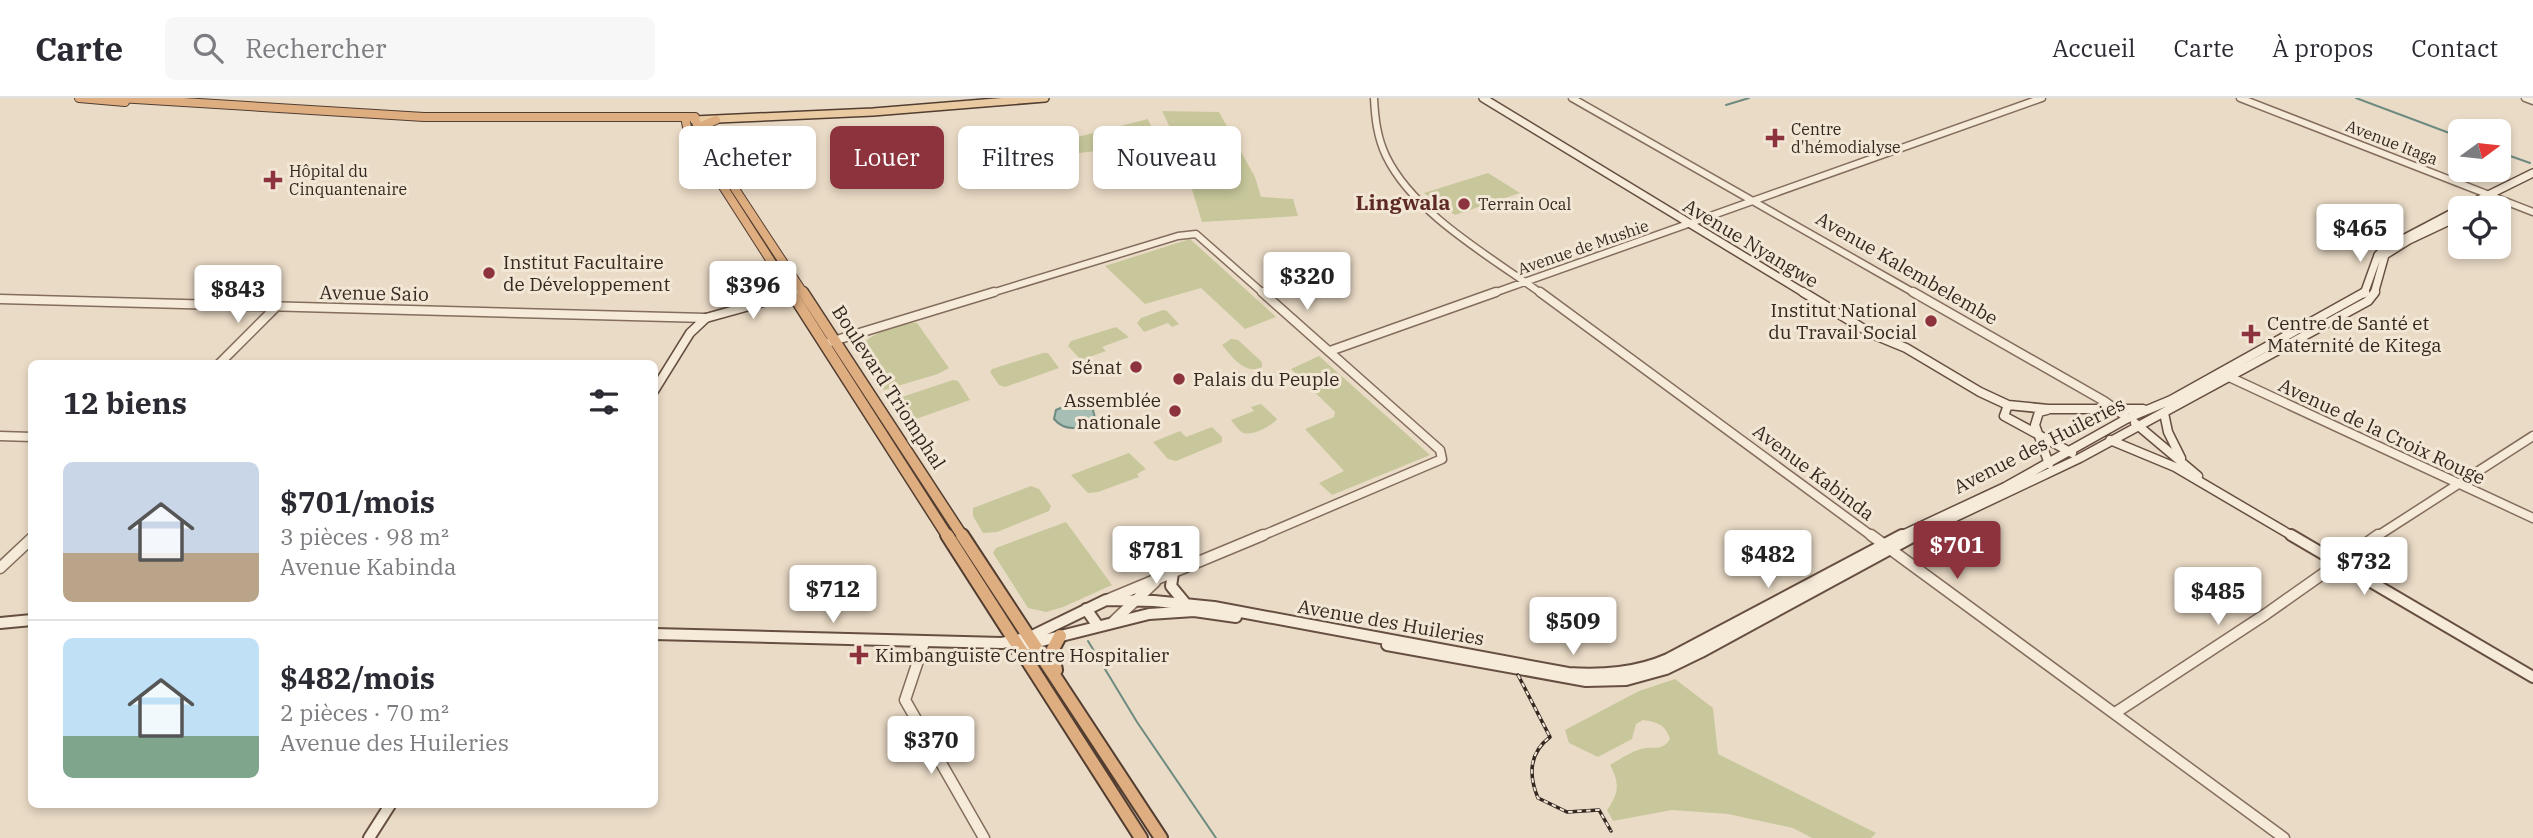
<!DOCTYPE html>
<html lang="fr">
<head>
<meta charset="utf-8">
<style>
  :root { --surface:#fff; --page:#f7f7f7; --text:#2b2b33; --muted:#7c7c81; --line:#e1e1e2; --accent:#8d333d }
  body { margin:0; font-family:"IBM Plex Serif",serif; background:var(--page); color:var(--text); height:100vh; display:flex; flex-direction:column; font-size:26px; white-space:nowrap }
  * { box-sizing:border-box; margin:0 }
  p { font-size:23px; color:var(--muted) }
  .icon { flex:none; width:38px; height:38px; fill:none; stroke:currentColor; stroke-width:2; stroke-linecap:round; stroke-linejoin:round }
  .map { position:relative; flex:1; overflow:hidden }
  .drawer { position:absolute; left:28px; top:262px; width:630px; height:448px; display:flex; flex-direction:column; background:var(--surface); border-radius:10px; box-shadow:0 4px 10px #0003 }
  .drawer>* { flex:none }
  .top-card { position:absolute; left:679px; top:28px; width:665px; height:63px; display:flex; gap:14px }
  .needle { width:46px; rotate:75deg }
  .controls { position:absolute; left:2448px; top:21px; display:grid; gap:14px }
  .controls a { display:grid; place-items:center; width:63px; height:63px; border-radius:10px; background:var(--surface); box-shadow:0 4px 10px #0003; font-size:35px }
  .price { position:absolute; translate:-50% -60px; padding:0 16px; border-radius:7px; background:#fff; color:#222; font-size:23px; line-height:46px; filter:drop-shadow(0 2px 4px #0008) }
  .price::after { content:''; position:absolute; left:50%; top:42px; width:21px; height:16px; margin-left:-10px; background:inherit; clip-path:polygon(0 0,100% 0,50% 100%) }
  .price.on { background:var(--accent); color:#fff }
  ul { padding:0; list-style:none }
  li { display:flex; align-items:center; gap:21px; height:175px; padding:0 35px }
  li+li { border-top:2px solid var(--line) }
  li span { display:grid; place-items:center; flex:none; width:196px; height:140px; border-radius:10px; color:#555 }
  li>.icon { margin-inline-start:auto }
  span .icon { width:84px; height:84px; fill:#fffc; stroke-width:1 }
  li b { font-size:30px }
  h2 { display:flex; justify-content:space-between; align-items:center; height:84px; padding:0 35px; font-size:30px }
  .chip { padding:0 24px; border-radius:10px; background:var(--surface); box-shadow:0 4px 10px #0003; font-size:24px; line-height:63px }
  .chip.on { background:var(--accent); color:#fff }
  header { display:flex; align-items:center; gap:42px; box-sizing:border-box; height:98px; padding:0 35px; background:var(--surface); border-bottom:2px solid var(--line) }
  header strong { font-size:33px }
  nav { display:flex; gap:38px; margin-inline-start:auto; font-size:24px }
  .search { width:490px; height:63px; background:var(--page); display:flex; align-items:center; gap:18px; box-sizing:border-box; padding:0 24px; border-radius:10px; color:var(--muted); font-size:26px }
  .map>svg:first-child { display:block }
  .green { fill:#c7c79b }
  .water { fill:#a7beb5; stroke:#6e8b81; stroke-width:2 }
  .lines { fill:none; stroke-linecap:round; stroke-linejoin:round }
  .stream { stroke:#6e8b81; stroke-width:2 }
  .tertiary-far2-casing { stroke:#846d5d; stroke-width:9 }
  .tertiary-far1-casing { stroke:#846d5d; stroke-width:11 }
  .tertiary-casing { stroke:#846d5d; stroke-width:13 }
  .secondary-far2-casing { stroke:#664f40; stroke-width:10 }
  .secondary-far1-casing { stroke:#664f40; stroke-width:11 }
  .secondary-casing { stroke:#664f40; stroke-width:14 }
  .primary-casing { stroke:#523d31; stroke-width:10 }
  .trunk-far2-casing { stroke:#523d31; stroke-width:10 }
  .trunk-far1-casing { stroke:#523d31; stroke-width:13 }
  .trunk-casing { stroke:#523d31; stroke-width:16 }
  .tertiary-far2 { stroke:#f6ead8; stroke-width:6 }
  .tertiary-far1 { stroke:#f6ead8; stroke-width:8 }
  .tertiary { stroke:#f6ead8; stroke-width:10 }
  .secondary-far2 { stroke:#f6ead8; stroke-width:7 }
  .secondary-far1 { stroke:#f6ead8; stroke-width:8 }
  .secondary { stroke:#f6ead8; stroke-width:10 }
  .primary { stroke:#eacba1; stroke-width:7 }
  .trunk-far2 { stroke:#deae80; stroke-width:8 }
  .trunk-far1 { stroke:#deae80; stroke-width:10 }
  .trunk { stroke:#deae80; stroke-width:12 }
  .rail-casing { stroke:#352820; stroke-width:3.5 }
  .rail { stroke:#f2e6d5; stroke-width:2; stroke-dasharray:4.5; stroke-linecap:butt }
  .poi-dot { fill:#8d333d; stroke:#f2e6d5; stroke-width:2.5 }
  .labels { text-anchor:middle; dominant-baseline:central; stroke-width:6; stroke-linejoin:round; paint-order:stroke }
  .far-poi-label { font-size:16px; fill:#352820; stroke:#f2e6d5; text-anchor:start }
  .far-street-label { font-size:16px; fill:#352820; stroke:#f2e6d5 }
  .street-label { font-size:19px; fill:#352820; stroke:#f2e6d5 }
  .poi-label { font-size:19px; fill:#352820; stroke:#f2e6d5; text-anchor:start }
  .far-district-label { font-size:21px; font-weight:bold; fill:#5e2923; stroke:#f2e6d5 }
</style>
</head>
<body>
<header>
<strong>Carte</strong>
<div class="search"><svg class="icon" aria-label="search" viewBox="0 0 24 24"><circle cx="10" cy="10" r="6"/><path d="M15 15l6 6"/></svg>Rechercher</div>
<nav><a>Accueil</a><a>Carte</a><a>À propos</a><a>Contact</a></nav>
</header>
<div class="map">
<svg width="2533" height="740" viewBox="0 0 2533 740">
  <rect width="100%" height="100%" fill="#eadbc6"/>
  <path class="green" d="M1162,13l57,1 36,65 6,20 32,2 5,17 -96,6 -24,-78z
    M1148,21l10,25 -105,12 -7,-11z
    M1488,75l32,20 -65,22 -31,-22z
    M1190,141l86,78 -31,12 -44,-41 -56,16 -40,-38z
    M1163,212l4,1 12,13 -7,3 -4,-4 -24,9 -7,-9 4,-5z
    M917,225l32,45 -11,6 -54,16 -26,-40c11,-17 39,-27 59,-27z
    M1116,229l13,10 -27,10 4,4 -25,9 -13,-14 3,-5z
    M1231,241l7,1 24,22v5c-17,8 -29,-9 -40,-22z
    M1043,255h5l11,15 -54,19 -6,-2 -9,-13 2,-3z
    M1319,258l111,99 -98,40 -13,-12 25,-12 -39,-42 29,-12 1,-5 -44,-43z
    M953,282l5,1 12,19 -60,21 -15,-17 4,-6z
    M1261,306l16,15c-4,6 -24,17 -33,14 -5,-1 -10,-10 -13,-13l23,-9 -3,-4z
    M1212,329l10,10v5l-46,19 -8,-2 -15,-17 27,-11 6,6z
    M1129,355l17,16 -9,5 2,3 -41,15 -10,1 -17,-18z
    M1031,388l8,3 12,17 -2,5 -52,21 -14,1 -10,-17v-8z
    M1066,424l46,63 -49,22 -17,5 -18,-4 -35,-55 3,-5z
    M1675,581l38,29 5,46 158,79 -5,5h-59l-19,-10 -65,-14 -56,-4 -59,11 -6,-11c12,-16 13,-27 3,-45 9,-5 20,-13 31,-16 12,-4 20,4 29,-10 -4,-14 -13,-17 -27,-19l-7,4 -4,15 -34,18 -29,-14 -4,-13 74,-39z"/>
  <path class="water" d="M1074,304l18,4 3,12c-12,12 -30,14 -41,1l2,-9z"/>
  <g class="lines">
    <path class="stream" d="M2356,0l104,39
      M1726,7l23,-7
      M2499,54l31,11
      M1088,543l49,81 79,116"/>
    <g class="tertiary-far2-casing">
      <path id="tertiary-far2" d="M1374,0c1,20 3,39 12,58 28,58 105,101 156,138
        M1572,0l344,196
        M2240,0l293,114
        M2525,0l8,3
        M988,196l190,-58 18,-2 68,60
        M1491,196l551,-196"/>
    </g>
    <g class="tertiary-far1-casing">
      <path id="tertiary-far1" d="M1540,194l333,245
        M1913,194l191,109 24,17
        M0,201l706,19
        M830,244l164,-50
        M1330,253l166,-59
        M219,266l58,-58
        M2225,277l308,143
        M0,338l32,1
        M1259,439l183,-78 -2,-9 -178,-158
        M2376,439l157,-101"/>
    </g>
    <g class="tertiary-casing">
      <path id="tertiary" d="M1871,437l413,303
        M0,470l32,-30
        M1109,501l154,-64
        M1114,523l41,-39
        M924,545l-19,57 79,138
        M2115,615l151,-99 112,-79"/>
    </g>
    <g class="secondary-far2-casing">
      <path id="secondary-far2" d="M1483,0l323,196
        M2462,110l71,-35
        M793,196l10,-3
        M2364,196l14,-39 6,-6 76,-40
        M2374,196l11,-39 24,-15 51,-24"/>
    </g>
    <g class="secondary-far1-casing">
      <path id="secondary-far1" d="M1803,194l69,42 34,14 74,44 28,13 40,4h95
        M654,293l36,-58 16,-15 93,-26
        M2008,307l-4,11 68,37
        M2047,312l-8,2 -4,13 14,39
        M2164,315l4,19 13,26
        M2135,325l63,53
        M2110,342l65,27 119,70
        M1898,439l107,-50 123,-69 43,-18 194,-108
        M1913,439l167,-79 288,-157 7,-9"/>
    </g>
    <g class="secondary-casing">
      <path id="secondary" d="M2291,437l242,142
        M1173,475l-2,13 14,17
        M1086,511l12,17
        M0,525l32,-3
        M654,536l348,9 28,-6 76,-37 48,1 60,6 354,66c35,2 68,0 100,-14l234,-124
        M1387,547l199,36 40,-1 40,-11 35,-17 215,-117
        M1013,550l136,-34 45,-3 42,6
        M369,740l21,-33"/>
    </g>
    <g class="primary-casing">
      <path id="primary" d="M694,22l179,-8 172,-14"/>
    </g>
    <g class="trunk-far2-casing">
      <path id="trunk-far2" d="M79,0l46,4
        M119,0l305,19h271l4,17 105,160
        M685,19l3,15 104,162
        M699,36l5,-9 12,-5"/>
    </g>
    <g class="trunk-far1-casing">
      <path id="trunk-far1" d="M791,194l157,245
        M803,194l160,245"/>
    </g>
    <g class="trunk-casing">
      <path id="trunk" d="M947,437l194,303
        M962,437l199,303
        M1056,572l-4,-19 8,-15"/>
    </g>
    <use href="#tertiary-far2" class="tertiary-far2"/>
    <use href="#tertiary-far1" class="tertiary-far1"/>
    <use href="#tertiary" class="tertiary"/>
    <use href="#secondary-far2" class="secondary-far2"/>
    <use href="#secondary-far1" class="secondary-far1"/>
    <use href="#secondary" class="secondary"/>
    <use href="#primary" class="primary"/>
    <use href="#trunk-far2" class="trunk-far2"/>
    <use href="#trunk-far1" class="trunk-far1"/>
    <use href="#trunk" class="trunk"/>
    <g class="rail-casing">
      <path id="rail" d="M1518,577l32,62c-21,16 -22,37 -12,61l29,14 32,-2 12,21"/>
    </g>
    <use href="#rail" class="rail"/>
  </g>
  <g class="poi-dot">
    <path d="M1771.5 29.5h7v7h7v7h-7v7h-7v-7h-7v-7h7z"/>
    <path d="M269.5 71.5h7v7h7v7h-7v7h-7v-7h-7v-7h7z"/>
    <circle cx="1464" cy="106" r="7"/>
    <circle cx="489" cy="175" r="7"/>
    <circle cx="1931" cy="223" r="7"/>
    <path d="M2247.5 225.5h7v7h7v7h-7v7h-7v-7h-7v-7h7z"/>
    <circle cx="1136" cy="269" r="7"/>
    <circle cx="1179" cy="281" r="7"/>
    <circle cx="1175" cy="313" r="7"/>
    <path d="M855.5 546.5h7v7h7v7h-7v7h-7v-7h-7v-7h7z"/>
  </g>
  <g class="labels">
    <g class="far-poi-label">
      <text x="1791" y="31">Centre<tspan x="1791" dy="18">d'hémodialyse</tspan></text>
      <text x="289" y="73">Hôpital du<tspan x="289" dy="18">Cinquantenaire</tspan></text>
      <text x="1478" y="106">Terrain Ocal</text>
    </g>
    <g class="far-street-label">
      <text transform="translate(2392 44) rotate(21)">Avenue Itaga</text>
      <text transform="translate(1583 149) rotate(-19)">Avenue de Mushie</text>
    </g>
    <g class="street-label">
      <text transform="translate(1751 145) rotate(31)">Avenue Nyangwe</text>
      <text transform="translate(1907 170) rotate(30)">Avenue Kalembelembe</text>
      <text transform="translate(374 195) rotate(1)">Avenue Saio</text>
      <text transform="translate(889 289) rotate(57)">Boulevard Triomphal</text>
      <text transform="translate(2382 333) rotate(25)">Avenue de la Croix Rouge</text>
      <text transform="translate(2039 347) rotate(-27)">Avenue des Huileries</text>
      <text transform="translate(1814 374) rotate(37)">Avenue Kabinda</text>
      <text transform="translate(1391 524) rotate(10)">Avenue des Huileries</text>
    </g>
    <g class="poi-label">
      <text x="503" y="164">Institut Facultaire<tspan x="503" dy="22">de Développement</tspan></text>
      <text x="1917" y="212" text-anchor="end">Institut National<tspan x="1917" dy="22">du Travail Social</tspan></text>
      <text x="2267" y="225">Centre de Santé et<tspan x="2267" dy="22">Maternité de Kitega</tspan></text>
      <text x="1122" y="269" text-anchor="end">Sénat</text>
      <text x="1193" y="281">Palais du Peuple</text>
      <text x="1161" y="302" text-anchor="end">Assemblée<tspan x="1161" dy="22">nationale</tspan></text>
      <text x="875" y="557">Kimbanguiste Centre Hospitalier</text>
    </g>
    <g class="far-district-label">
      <text x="1403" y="104">Lingwala</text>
    </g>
  </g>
</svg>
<div class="controls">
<a><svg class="needle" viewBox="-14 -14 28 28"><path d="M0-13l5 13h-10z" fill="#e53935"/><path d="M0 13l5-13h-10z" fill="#7c7c81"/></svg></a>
<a><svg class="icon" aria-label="locate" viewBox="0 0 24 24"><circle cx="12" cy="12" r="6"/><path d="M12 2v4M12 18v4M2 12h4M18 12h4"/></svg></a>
</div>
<b class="price" style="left:2360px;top:166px">$465</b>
<b class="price" style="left:1307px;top:214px">$320</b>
<b class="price" style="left:753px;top:223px">$396</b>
<b class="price" style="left:238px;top:227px">$843</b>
<b class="price on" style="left:1957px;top:483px">$701</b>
<b class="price" style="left:1156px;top:488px">$781</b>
<b class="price" style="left:1768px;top:492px">$482</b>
<b class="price" style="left:2364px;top:499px">$732</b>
<b class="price" style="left:833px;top:527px">$712</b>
<b class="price" style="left:2218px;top:529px">$485</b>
<b class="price" style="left:1573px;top:559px">$509</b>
<b class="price" style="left:931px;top:678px">$370</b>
<div class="top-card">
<a class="chip">Acheter</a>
<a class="chip on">Louer</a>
<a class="chip">Filtres</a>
<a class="chip">Nouveau</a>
</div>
<section class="drawer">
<h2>12 biens<svg class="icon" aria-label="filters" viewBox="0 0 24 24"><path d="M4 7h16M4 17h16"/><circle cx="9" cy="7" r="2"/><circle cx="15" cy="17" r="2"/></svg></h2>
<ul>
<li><span style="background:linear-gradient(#c9d6e8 65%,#b9a48a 0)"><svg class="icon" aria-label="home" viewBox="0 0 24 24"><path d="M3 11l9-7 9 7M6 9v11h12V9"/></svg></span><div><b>$701/mois</b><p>3 pièces · 98 m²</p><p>Avenue Kabinda</p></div></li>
<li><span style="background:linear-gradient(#bfe0f5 70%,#7fa58c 0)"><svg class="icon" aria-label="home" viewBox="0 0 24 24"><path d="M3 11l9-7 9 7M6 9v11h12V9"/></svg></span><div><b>$482/mois</b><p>2 pièces · 70 m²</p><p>Avenue des Huileries</p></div></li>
</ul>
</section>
</div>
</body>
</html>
